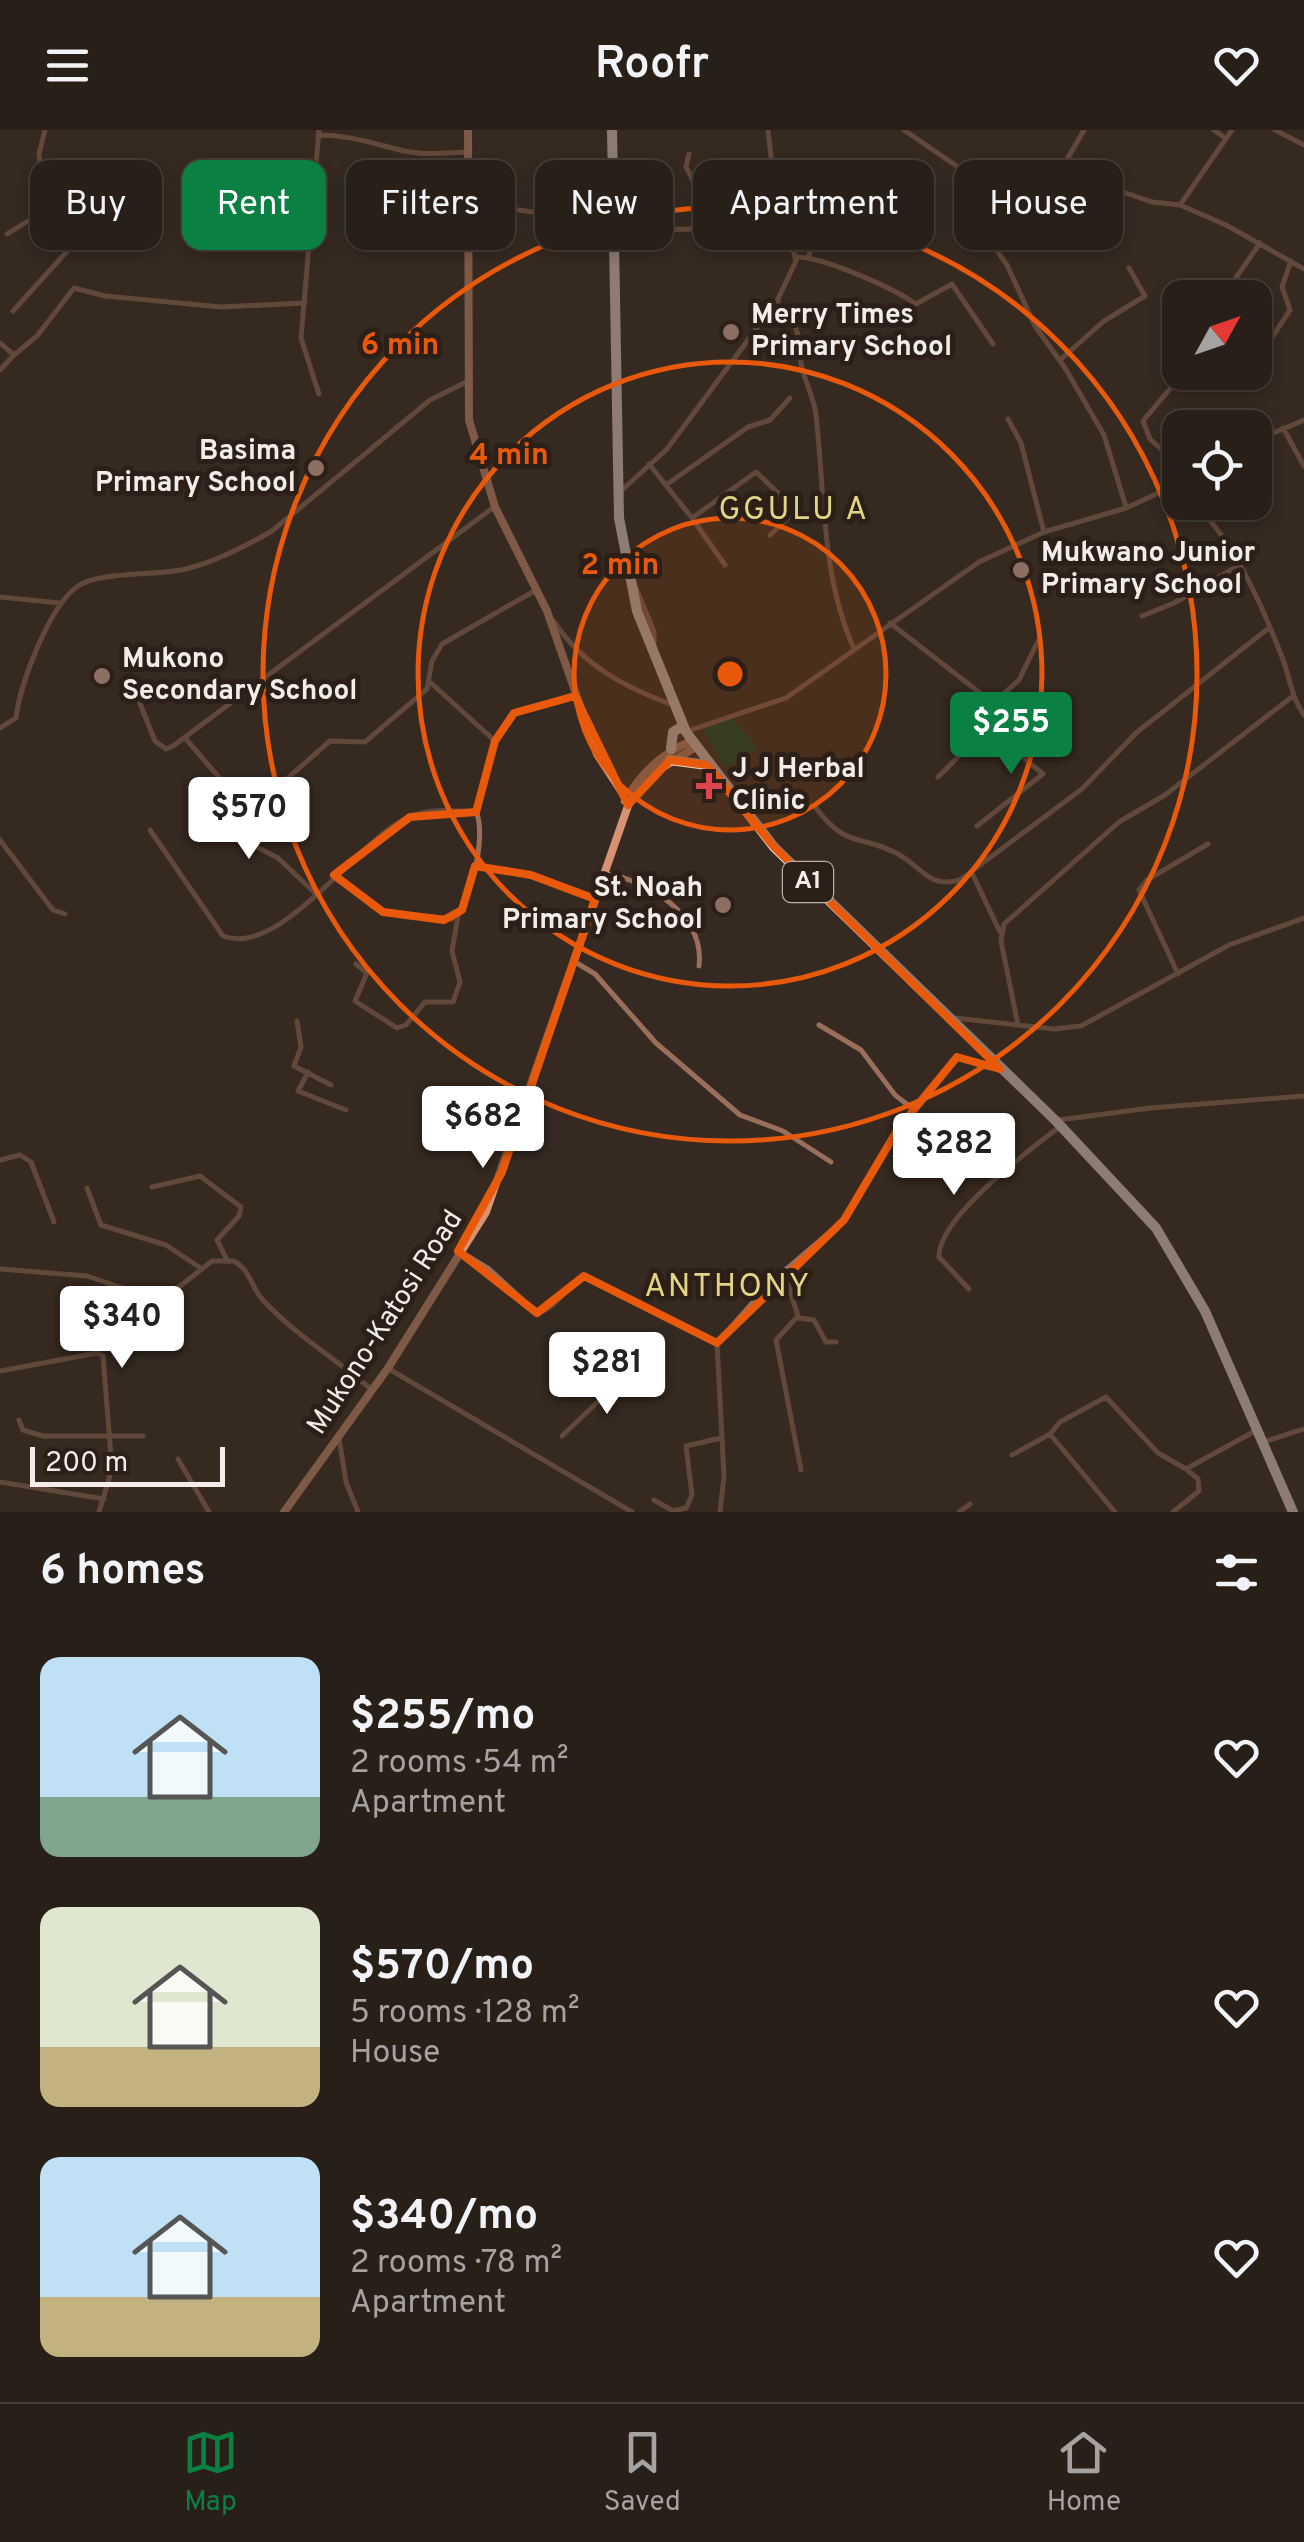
<!DOCTYPE html>
<html lang="en">
<head>
<meta charset="utf-8">
<style>
  :root { --surface:#281f19; --page:#302722; --text:#f1f3f6; --muted:#a5a2a2; --line:#443d38; --accent:#0b8043 }
  body { margin:0; font-family:Overpass,sans-serif; background:var(--page); color:var(--text); height:100vh; display:flex; flex-direction:column; font-size:38px; white-space:nowrap }
  * { box-sizing:border-box; margin:0 }
  p { font-size:32px; color:var(--muted) }
  .icon { flex:none; width:55px; height:55px; fill:none; stroke:currentColor; stroke-width:2; stroke-linecap:round; stroke-linejoin:round }
  .map { position:relative; height:1382px; overflow:hidden }
  .side { display:flex; flex-direction:column; background:var(--surface); flex:1 }
  .side>* { flex:none }
  .top-card { position:absolute; left:30px; top:30px; width:1245px; height:90px; display:flex; gap:20px }
  .needle { width:65px; rotate:50deg }
  .controls { position:absolute; left:1162px; top:150px; display:grid; gap:20px }
  .controls a { display:grid; place-items:center; width:110px; height:110px; border-radius:20px; background:var(--surface); box-shadow:0 5px 15px #0003,0 0 0 2px var(--line); font-size:50px }
  .scale { position:absolute; left:30px; bottom:25px; width:195px; box-sizing:border-box; padding-left:10px; border:5px solid #f4ece7; border-top:0; font-size:28px; line-height:35px; white-space:nowrap; color:#f4ece7; -webkit-text-stroke:8px #2b1f18; paint-order:stroke }
  .price { position:absolute; translate:-50% -85px; padding:0 22px; border-radius:10px; background:#fff; color:#222; font-size:32px; line-height:65px; filter:drop-shadow(0 2px 5px #0008) }
  .price::after { content:''; position:absolute; left:50%; top:60px; width:30px; height:22px; margin-left:-15px; background:inherit; clip-path:polygon(0 0,100% 0,50% 100%) }
  .price.active { background:var(--accent); color:#fff }
  ul { padding:0; list-style:none }
  li { display:flex; align-items:center; gap:30px; height:250px; padding:0 40px }
  li span { display:grid; place-items:center; flex:none; width:280px; height:200px; border-radius:20px; color:#555 }
  li>.icon { margin-inline-start:auto }
  span .icon { width:120px; height:120px; fill:#fffc; stroke-width:1 }
  li b { font-size:42px }
  h2 { display:flex; justify-content:space-between; align-items:center; height:120px; padding:0 40px; font-size:42px }
  .chip { padding:0 35px; border-radius:20px; background:var(--surface); box-shadow:0 5px 15px #0003,0 0 0 2px var(--line); font-size:35px; line-height:90px }
  .chip.active { background:var(--accent); color:#fff }
  header { display:flex; justify-content:space-between; align-items:center; height:130px; padding:0 40px; background:var(--surface); font-size:45px; font-weight:600 }
  .menu { display:flex; justify-content:space-around; align-items:center; height:140px; border-top:2px solid var(--line); background:var(--surface); font-size:28px; color:var(--muted) }
  .menu a { display:grid; justify-items:center; gap:5px }
  .menu .active { color:var(--accent) }
  .map>svg:first-child { display:block }
  .green { fill:#064a2f }
  .lines { fill:none; stroke-linecap:round; stroke-linejoin:round }
  .street { stroke:#996e5a; stroke-width:5 }
  .secondary { stroke:#d89272; stroke-width:8 }
  .highway { stroke:#f7e1d7; stroke-width:10 }
  .marked { fill:none; stroke:#e8590c; stroke-width:8; stroke-linejoin:round }
  .ring { fill:none; stroke:#e8590c; stroke-width:5 }
  .education-dot { fill:#8d6e63; stroke:#2b1f18; stroke-width:4 }
  .health-dot { fill:#e0444e; stroke:#2b1f18; stroke-width:4 }
  .labels { text-anchor:middle; dominant-baseline:central; stroke-width:10; stroke-linejoin:round; paint-order:stroke }
  .shield { fill:#2b1f18; stroke:#b8aea9; stroke-width:2.5 }
  .shield-label { font-size:25px; font-weight:bold; fill:#f4ece7 }
  .poi-label { font-size:28px; font-weight:bold; fill:#f4ece7; stroke:#2b1f18; text-anchor:start }
  .street-label { font-size:28px; fill:#f4ece7; stroke:#2b1f18 }
  .quarter-label { font-size:32px; letter-spacing:2.5px; fill:#e1d687; stroke:#2b1f18 }
  .centre { fill:#e8590c; stroke:#2b1f18; stroke-width:5 }
  .ring-label { font-size:30px; text-anchor:middle; font-weight:bold; fill:#e8590c; stroke:#2b1f18; stroke-width:10; stroke-linejoin:round; paint-order:stroke }
</style>
</head>
<body>
<header><svg class="icon" aria-label="menu" viewBox="0 0 24 24"><path d="M4 6h16M4 12h16M4 18h16"/></svg>Roofr<svg class="icon" aria-label="heart" viewBox="0 0 24 24"><path d="M12 20l-8-8c-3-5 5-10 8-4 3-6 11-1 8 4z"/></svg></header>
<div class="map">
<svg width="1304" height="1382" viewBox="0 0 1304 1382">
  <rect width="100%" height="100%" fill="#352921"/>
  <path class="green" d="M730,585l28,34 -33,19 -24,-43z"/>
  <g class="lines">
    <path class="street" d="M45,0l-6,24 2,18 25,16 4,21
      M319,0l-18,208 18,56
      M904,0l54,37 81,-4 113,39 28,3 46,20 78,44
      M1214,0l11,8
      M1275,0l29,15
      M318,5c29,0 50,7 78,14 23,7 47,4 71,3
      M958,37l18,53 31,45 28,61 30,42 39,67 22,72
      M1062,38l22,-38
      M468,73l143,20
      M1180,75l52,-75
      M615,88l46,12 30,-1c19,-18 5,-44 -5,-62l3,-13
      M7,104l50,-31
      M809,126l2,-11 43,-64
      M795,127c27,-1 98,31 121,47l36,-20 41,60
      M1222,168l38,-55
      M778,172c26,32 17,25 23,61 3,18 13,34 15,52 9,79 5,160 38,234
      M13,181l57,-63 3,-11 -32,-65
      M1269,212l21,-32 -8,-23 9,-26
      M0,213l14,12 -14,15
      M14,225l23,-19 37,-48 31,8 116,11 84,-4
      M1060,230l44,-39 41,-25 -16,-28
      M1008,289l13,24 23,89
      M1283,298l21,38
      M1255,311l49,-21
      M649,334l43,54 64,-46 22,21 12,23 -20,19
      M1180,336l-30,-27 -7,-18 41,-49
      M666,355l82,-58 22,-7 20,-22
      M622,360l45,-41 110,-148 19,-40 -23,-86 -5,-45
      M1193,372c41,39 69,103 89,155 8,20 9,40 22,58
      M692,388l33,47
      M636,458l18,44v11
      M0,467l60,6
      M1142,486l32,-13 64,-37
      M554,492c30,44 70,65 119,83
      M890,493l103,80 26,-23 19,-39
      M131,551l24,60 11,8 7,-3 321,-239
      M431,553l64,58
      M0,598l16,-10c4,-34 33,-112 62,-132 21,-15 81,-10 108,-17 29,-7 60,-23 86,-38l158,-131 36,-18
      M688,601l98,-33 193,-136 65,-30 82,-24 54,-25
      M186,609l63,73
      M938,647l45,-45 7,-29
      M816,678c32,42 43,25 82,46 24,13 31,35 62,26l122,-91 54,-56 134,-106
      M977,696l66,-52 -57,-47
      M150,700l73,106c58,22 133,-95 184,-118 22,-10 46,-8 69,-6l19,-71 19,-28 61,-17
      M0,710l53,70 12,4
      M475,736l56,9 64,24
      M603,743c45,7 102,42 96,93
      M972,743l28,59
      M335,745l48,37 69,7c19,-12 35,-86 24,-107
      M316,764l-38,-36 -27,-14 -8,-10 6,-22 81,-71 35,1 62,-53 5,-28 10,-17 94,-54
      M575,832l20,12 61,69 84,72 43,16 48,31
      M356,834l11,9 -12,28 42,27 9,-3 19,-23h28l7,-20 -8,-31 6,-35
      M1178,844l-39,-84 8,-10 61,-36
      M955,888l99,11 27,-3 148,-81 75,-27
      M297,891l4,26 -7,19 37,19
      M819,895l42,25 34,45 18,14
      M1018,895l-17,-84 3,-17 115,-102 46,-27 128,-99
      M308,942l-10,19 48,19
      M1059,990l91,-12 154,-12
      M0,1030l20,-5 11,7 23,60
      M152,1057l48,-11 41,31 -2,9 -22,24 11,22
      M87,1058l14,37 65,20 36,24
      M461,1122l28,17 48,44c21,-4 29,-30 50,-36l130,66
      M0,1139l87,7 65,22 18,-4 42,-33h22c16,9 17,25 28,38 33,36 73,59 110,91
      M784,1141l14,45 -22,24 25,130
      M969,1159l-30,-32c-2,-38 89,-106 119,-129
      M798,1188l16,2 12,22h10
      M389,1239l243,143
      M0,1241l97,-18 6,3 9,113 -13,43
      M19,1290l4,10 20,6h100
      M1050,1304l10,-12 46,-25 52,56 28,16 69,-38
      M562,1306l67,-64
      M339,1308l7,44 12,30
      M1263,1312l41,-13
      M1012,1325l38,-21 65,78
      M178,1329l31,53
      M0,1352l104,17
      M654,1370l19,11 13,-3 6,-13 -6,-49 35,-8
      M720,1382l4,-36 -7,-133 53,-60 74,-63 54,-91 58,-71c10,-1 22,11 44,11
      M959,1382l11,-8
      M1173,1382l26,-21 -1,-12 -12,-10"/>
    <path class="secondary" d="M468,0l1,290 26,87 52,104 50,143 32,49
      M625,671c15,-27 38,-48 66,-60
      M284,1382l104,-144 98,-156 143,-409 26,-31 39,-24"/>
    <path class="highway" d="M612,0l7,388 18,93 49,121 88,115 282,274 100,107 49,83 88,201
      M671,619l2,-17 10,-6
      M670,630l37,5"/>
  </g>
  <path d="M0 0H1304V1382H0ZM575,566l53,109 42,-45 37,5 67,82 226,222 -43,-12 -59,72 -54,91 -127,123 -133,-67 -47,37 -79,-62 44,-79 93,-273 -64,-24 -56,-9 -13,44 -18,10 -61,-8 -49,-37 76,-58 66,-5 19,-71 19,-28z" fill="#352921" fill-opacity=".55" fill-rule="evenodd"/>
  <path class="marked" d="M575,566l53,109 42,-45 37,5 67,82 226,222 -43,-12 -59,72 -54,91 -127,123 -133,-67 -47,37 -79,-62 44,-79 93,-273 -64,-24 -56,-9 -13,44 -18,10 -61,-8 -49,-37 76,-58 66,-5 19,-71 19,-28z"/>
  <circle cx="730" cy="544" r="156" fill="#e8590c" fill-opacity=".12"/>
  <g class="ring">
    <circle cx="730" cy="544" r="156"/>
    <circle cx="730" cy="544" r="312"/>
    <circle cx="730" cy="544" r="467"/>
  </g>
  <g class="education-dot">
    <circle cx="731" cy="202" r="10"/>
    <circle cx="316" cy="338" r="10"/>
    <circle cx="1021" cy="440" r="10"/>
    <circle cx="102" cy="546" r="10"/>
    <circle cx="723" cy="775" r="10"/>
  </g>
  <path class="health-dot" d="M704 641h10v10h10v10h-10v10h-10v-10h-10v-10h10z"/>
  <g class="labels">
    <rect class="shield" x="783" y="732" width="50" height="40" rx="8"/>
    <g class="shield-label">
      <text x="808" y="752">A1</text>
    </g>
    <g class="poi-label">
      <text x="751" y="186">Merry Times<tspan x="751" dy="32">Primary School</tspan></text>
      <text x="296" y="322" text-anchor="end">Basima<tspan x="296" dy="32">Primary School</tspan></text>
      <text x="1041" y="424">Mukwano Junior<tspan x="1041" dy="32">Primary School</tspan></text>
      <text x="122" y="530">Mukono<tspan x="122" dy="32">Secondary School</tspan></text>
      <text x="732" y="640">J J Herbal<tspan x="732" dy="32">Clinic</tspan></text>
      <text x="703" y="759" text-anchor="end">St. Noah<tspan x="703" dy="32">Primary School</tspan></text>
    </g>
    <g class="street-label">
      <text transform="translate(386 1193) rotate(-57)">Mukono-Katosi Road</text>
    </g>
    <g class="quarter-label">
      <text x="794" y="381">GGULU A</text>
      <text x="728" y="1158">ANTHONY</text>
    </g>
  </g>
  <circle cx="730" cy="544" r="15" class="centre"/>
  <g class="ring-label">
    <text x="400" y="224">6 min</text>
    <text x="509" y="334">4 min</text>
    <text x="620" y="444">2 min</text>
  </g>
</svg>
<div class="controls">
<a><svg class="needle" viewBox="-14 -14 28 28"><path d="M0-13l5 13h-10z" fill="#e53935"/><path d="M0 13l5-13h-10z" fill="#a5a2a2"/></svg></a>
<a><svg class="icon" aria-label="locate" viewBox="0 0 24 24"><circle cx="12" cy="12" r="6"/><path d="M12 2v4M12 18v4M2 12h4M18 12h4"/></svg></a>
</div>
<div class="scale">200 m</div>
<b class="price active" style="left:1011px;top:647px">$255</b>
<b class="price" style="left:249px;top:732px">$570</b>
<b class="price" style="left:483px;top:1041px">$682</b>
<b class="price" style="left:954px;top:1068px">$282</b>
<b class="price" style="left:122px;top:1241px">$340</b>
<b class="price" style="left:607px;top:1287px">$281</b>
<div class="top-card">
<a class="chip">Buy</a>
<a class="chip active">Rent</a>
<a class="chip">Filters</a>
<a class="chip">New</a>
<a class="chip">Apartment</a>
<a class="chip">House</a>
</div>
</div>
<section class="side">
<h2>6 homes<svg class="icon" aria-label="filters" viewBox="0 0 24 24"><path d="M4 7h16M4 17h16"/><circle cx="9" cy="7" r="2"/><circle cx="15" cy="17" r="2"/></svg></h2>
<ul>
<li><span style="background:linear-gradient(#bfe0f5 70%,#7fa58c 0)"><svg class="icon" aria-label="home" viewBox="0 0 24 24"><path d="M3 11l9-7 9 7M6 9v11h12V9"/></svg></span><div><b>$255/mo</b><p>2 rooms · 54 m²</p><p>Apartment</p></div><svg class="icon" aria-label="heart" viewBox="0 0 24 24"><path d="M12 20l-8-8c-3-5 5-10 8-4 3-6 11-1 8 4z"/></svg></li>
<li><span style="background:linear-gradient(#dfe7d0 70%,#c2b280 0)"><svg class="icon" aria-label="home" viewBox="0 0 24 24"><path d="M3 11l9-7 9 7M6 9v11h12V9"/></svg></span><div><b>$570/mo</b><p>5 rooms · 128 m²</p><p>House</p></div><svg class="icon" aria-label="heart" viewBox="0 0 24 24"><path d="M12 20l-8-8c-3-5 5-10 8-4 3-6 11-1 8 4z"/></svg></li>
<li><span style="background:linear-gradient(#bfe0f5 70%,#c2b280 0)"><svg class="icon" aria-label="home" viewBox="0 0 24 24"><path d="M3 11l9-7 9 7M6 9v11h12V9"/></svg></span><div><b>$340/mo</b><p>2 rooms · 78 m²</p><p>Apartment</p></div><svg class="icon" aria-label="heart" viewBox="0 0 24 24"><path d="M12 20l-8-8c-3-5 5-10 8-4 3-6 11-1 8 4z"/></svg></li>
</ul>
</section>
<nav class="menu">
<a class="active"><svg class="icon" aria-label="map" viewBox="0 0 24 24"><path d="M3 6l6-2 6 2 6-2v14l-6 2-6-2-6 2zM9 4v14M15 6v14"/></svg>Map</a>
<a><svg class="icon" aria-label="saved" viewBox="0 0 24 24"><path d="M7 4h10v16l-5-4-5 4z"/></svg>Saved</a>
<a><svg class="icon" aria-label="home" viewBox="0 0 24 24"><path d="M3 11l9-7 9 7M6 9v11h12V9"/></svg>Home</a>
</nav>
</body>
</html>
